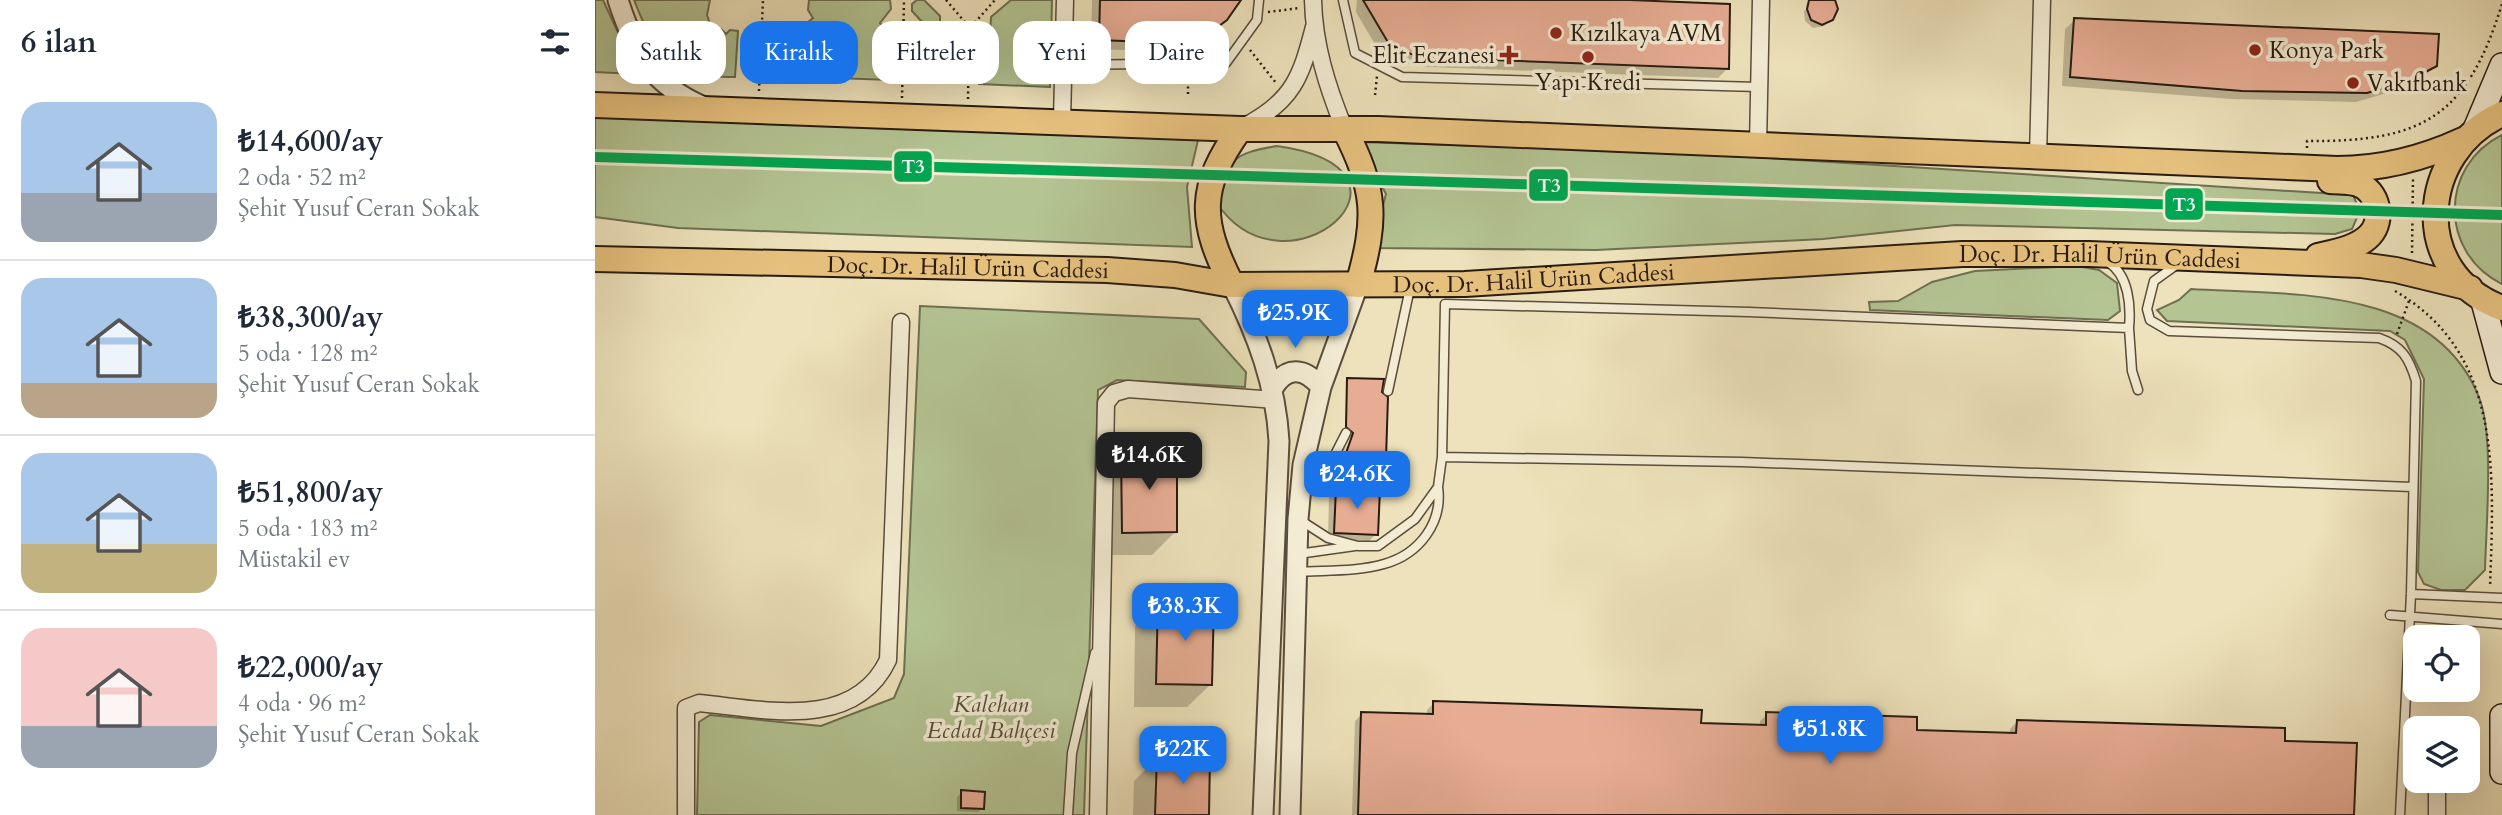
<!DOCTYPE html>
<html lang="tr">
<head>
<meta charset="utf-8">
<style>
  :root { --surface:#fff; --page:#f6f6f7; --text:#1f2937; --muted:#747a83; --line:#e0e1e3; --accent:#1a73e8 }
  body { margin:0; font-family:Cardo,serif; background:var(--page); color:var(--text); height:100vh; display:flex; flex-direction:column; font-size:26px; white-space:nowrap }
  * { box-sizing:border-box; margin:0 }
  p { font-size:23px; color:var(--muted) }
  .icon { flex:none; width:38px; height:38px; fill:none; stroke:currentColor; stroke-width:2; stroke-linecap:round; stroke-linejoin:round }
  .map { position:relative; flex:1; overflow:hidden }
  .side { display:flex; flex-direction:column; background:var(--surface); width:595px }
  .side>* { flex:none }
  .hud { position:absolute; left:21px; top:21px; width:665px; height:63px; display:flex; gap:14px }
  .tools { position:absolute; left:1808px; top:625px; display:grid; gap:14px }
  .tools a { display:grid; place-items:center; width:77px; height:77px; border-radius:14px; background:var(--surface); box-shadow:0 7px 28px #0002; font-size:35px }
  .price { position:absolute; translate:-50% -60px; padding:0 16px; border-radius:14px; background:var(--accent); color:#fff; font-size:23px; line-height:46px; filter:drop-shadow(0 2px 4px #0008) }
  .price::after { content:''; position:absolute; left:50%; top:42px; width:21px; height:16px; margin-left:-10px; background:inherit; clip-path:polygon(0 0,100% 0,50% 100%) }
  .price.on { background:#222; color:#fff }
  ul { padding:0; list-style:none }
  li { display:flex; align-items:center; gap:21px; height:175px; padding:0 21px }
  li+li { border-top:2px solid var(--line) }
  li span { display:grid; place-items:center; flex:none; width:196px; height:140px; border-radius:21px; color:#555 }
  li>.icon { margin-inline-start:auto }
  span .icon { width:84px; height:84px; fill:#fffc; stroke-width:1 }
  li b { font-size:30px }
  h2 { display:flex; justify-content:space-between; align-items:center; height:84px; padding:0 21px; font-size:30px }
  .pill { padding:0 24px; border-radius:21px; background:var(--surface); box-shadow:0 7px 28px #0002; font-size:24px; line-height:63px }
  .pill.on { background:var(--accent); color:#fff }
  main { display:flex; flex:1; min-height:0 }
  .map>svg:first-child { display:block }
  .green { fill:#b4c493; stroke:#6e7052; stroke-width:2 }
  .shadow { fill:#0003 }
  .building { fill:#e7ad94; stroke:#291b11; stroke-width:2 }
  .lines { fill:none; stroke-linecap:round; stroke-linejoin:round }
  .service-casing { stroke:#5a4d3c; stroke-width:11 }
  .minor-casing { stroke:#5a4d3c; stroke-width:19 }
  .tertiary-casing { stroke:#5a4d3c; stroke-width:23 }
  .secondary-casing { stroke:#291b11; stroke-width:26 }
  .primary-casing { stroke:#291b11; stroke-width:28 }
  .path { stroke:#291b11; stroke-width:2.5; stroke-dasharray:2 3.5; stroke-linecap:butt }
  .service { stroke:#f3ecd3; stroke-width:8 }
  .minor { stroke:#f3ecd3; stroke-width:16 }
  .tertiary { stroke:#f3ecd3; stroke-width:19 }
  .secondary { stroke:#f3ecd3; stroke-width:23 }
  .primary { stroke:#e6c17e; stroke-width:24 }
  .tram-1-casing { stroke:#f3ecd3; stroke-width:16 }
  .tram-1 { stroke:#00a651; stroke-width:10 }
  .poi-dot { fill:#8f2418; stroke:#f3ecd3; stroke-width:2.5 }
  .labels { text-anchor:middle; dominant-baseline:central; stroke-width:7; stroke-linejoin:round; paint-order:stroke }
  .poi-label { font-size:23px; fill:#291b11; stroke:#f3ecd3; text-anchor:start }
  .street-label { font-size:23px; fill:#291b11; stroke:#f3ecd3 }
  .park-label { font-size:23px; font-style:italic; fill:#534e38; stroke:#f3ecd3 }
  .line-badge { stroke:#f3ecd3; stroke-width:2.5 }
  .badge-label { font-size:19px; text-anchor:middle; font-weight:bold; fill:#fff }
</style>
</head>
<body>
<main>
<section class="side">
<h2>6 ilan<svg class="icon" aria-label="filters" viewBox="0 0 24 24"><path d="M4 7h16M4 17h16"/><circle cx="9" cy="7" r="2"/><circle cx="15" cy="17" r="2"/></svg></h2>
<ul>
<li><span style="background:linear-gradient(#a9c7e8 65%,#9aa5b1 0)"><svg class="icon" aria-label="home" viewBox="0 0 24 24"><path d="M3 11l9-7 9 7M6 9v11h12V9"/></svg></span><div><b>₺14,600/ay</b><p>2 oda · 52 m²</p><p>Şehit Yusuf Ceran Sokak</p></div></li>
<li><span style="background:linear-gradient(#a9c7e8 75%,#b9a48a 0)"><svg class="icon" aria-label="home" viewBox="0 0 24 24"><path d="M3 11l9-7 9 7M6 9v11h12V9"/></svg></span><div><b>₺38,300/ay</b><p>5 oda · 128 m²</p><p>Şehit Yusuf Ceran Sokak</p></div></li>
<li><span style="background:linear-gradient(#a9c7e8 65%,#c2b280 0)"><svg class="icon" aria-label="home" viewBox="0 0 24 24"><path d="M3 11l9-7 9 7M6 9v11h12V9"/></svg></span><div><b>₺51,800/ay</b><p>5 oda · 183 m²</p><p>Müstakil ev</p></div></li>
<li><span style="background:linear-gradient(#f6c9c9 70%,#9aa5b1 0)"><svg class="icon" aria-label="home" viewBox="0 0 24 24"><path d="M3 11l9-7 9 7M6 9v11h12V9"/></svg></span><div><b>₺22,000/ay</b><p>4 oda · 96 m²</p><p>Şehit Yusuf Ceran Sokak</p></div></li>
</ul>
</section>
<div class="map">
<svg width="1907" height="815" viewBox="0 0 1907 815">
  <rect width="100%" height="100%" fill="#ede2bb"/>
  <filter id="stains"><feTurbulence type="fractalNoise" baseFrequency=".00286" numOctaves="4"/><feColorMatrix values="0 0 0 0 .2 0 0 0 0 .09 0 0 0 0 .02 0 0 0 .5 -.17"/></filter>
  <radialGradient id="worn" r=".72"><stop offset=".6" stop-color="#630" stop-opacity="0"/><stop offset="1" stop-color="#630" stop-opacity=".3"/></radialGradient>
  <path class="green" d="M0,0h8l31,67v7l-39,-2z
    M39,0h76l-3,15 5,15 9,-1 5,5 4,-4 8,1 -3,46c-15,-1 -40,1 -54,-5 -23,-12 -38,-49 -47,-72z
    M214,0h81l1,9 -11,14 11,14 -18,17 18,17v9l-112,-4 -1,-47h6l7,7 6,-5h10v-8l6,-5 -5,-8z
    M322,0h7l16,16v21h11v46l-42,-1v-10l18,-17 -15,-19 12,-12 -12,-13v-7z
    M416,0h41l-2,87 -71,-3 1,-46 10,-1 1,-20z
    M0,117l604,19 -12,51 5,60 -514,-19 -83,-11z
    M1907,135v149c-63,-31 -63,-118 0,-149z
    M763,142l315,10 680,43 7,16 -8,18 -17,5 -380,-9 -132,14 -227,11 -224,-2 14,-54z
    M682,146c166,23 9,161 -61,56 14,-43 14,-48 61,-56z
    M1482,266l22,4 18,13 3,28 -12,9 -238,-10 -1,-8 29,-1 34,-19 43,-11z
    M1596,289c101,6 246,-4 289,111 14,38 6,127 5,170l-20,20h-24l-17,-6 -6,-12 6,-193 -19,-39 -15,-9 -223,-10 -10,-11 22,-10z
    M325,306l279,13 47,53 -1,15 -128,-7 -19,10 -14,425h-387l2,-93 11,-7 111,11 73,-28 10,-24z"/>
  <path class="shadow" d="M497,0h146l-30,35 -18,9 -23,2 -6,5 -70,-2z
    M762,0h226l144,69 -9,9 -289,-11 -28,-4 -21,-10 -24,-41z
    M1220,0h23l-3,1 -6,20 -5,5 -11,2 -8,-7 -1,-10z
    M1480,20l360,46 -10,9 -28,15 -41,12 -125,-3 -169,-13 3,-57z
    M753,380l32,13 3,66 -39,-1 8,-22 -7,-7z
    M527,454l54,77 -24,24h-52l-1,-78z
    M741,489l40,45 -7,7 -41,-2 1,-43z
    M563,602l53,82 -24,23h-53l1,-81z
    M839,703l266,21 60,2v-5l7,-7 148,17 95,3v-5l7,-7 266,21 70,72h-1001l3,-94 7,-7 65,2v-6z
    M562,758l51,57h-75l1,-34z
    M367,792l21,16 -5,4 -21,-1v-14z"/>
  <path class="building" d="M505,0h141l-14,20 -16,12 -33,5 -6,6 -73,-3z
    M768,0h267l100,4 -1,65 -290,-11 -28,-4 -22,-10z
    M1214,0h26l3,9 -5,11 -11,5 -11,-5 -4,-11z
    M1479,18l365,16 -2,32 -29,15 -41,12 -125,-2 -172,-14z
    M752,378l37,1 -2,13 6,5 -2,61 -41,-2 8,-23 -7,-6z
    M526,452h56v80l-55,1z
    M741,488l44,1 -2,46 -44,-2z
    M563,601h56l-2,84 -56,-1z
    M838,701l269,9 -1,13 65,2v-13l151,5v13l99,3 1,-13 268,8v13l72,2 -3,72h-996l3,-103 72,2z
    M562,756l53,1 -1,58h-54z
    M366,790l24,2 -1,17 -23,-1z"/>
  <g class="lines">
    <g class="service-casing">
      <path id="service" d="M748,0l12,53 47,24 356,10
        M469,65l162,-2 31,-43 2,-20
        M1584,263l-25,18 -7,28 3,11 19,11 210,7c23,8 30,20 37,43l-5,213 -11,221
        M1534,328l3,43 6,19
        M793,391l22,-103
        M847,457l300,5 670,25
        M706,487l18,-1 27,-53
        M705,520l28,18 30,8h20l37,-27 23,-32 4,-30 3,-153 304,8 380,16c2,-22 0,-53 -21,-66
        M703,554l57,-8
        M702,572c28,-2 60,0 87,-8 36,-10 59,-42 54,-77
        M1816,594l91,4
        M1795,615l112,9
        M473,815l4,-62 23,-100"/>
    </g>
    <g class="minor-casing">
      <path id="minor" d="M718,0c1,45 14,86 31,128
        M467,120l3,-120
        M650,126c48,-25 56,-49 69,-99
        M1163,145l3,-145
        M1443,156l4,-156
        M91,815v-107l13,-5c64,6 155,29 189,-43l13,-338
        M503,815l8,-412 8,-10 14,-4 147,11
        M1842,815v-35"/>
    </g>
    <g class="tertiary-casing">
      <path id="tertiary" d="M23,0c17,52 33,84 84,106
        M637,285c25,49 44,100 47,156l-16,374
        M678,388c14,-23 32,-20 48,-1
        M695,815l8,-296 5,-54 18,-78 37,-102"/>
    </g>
    <g class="secondary-casing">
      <path id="secondary" d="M1880,129l27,-64
        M1887,298l20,74
        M1907,716v56"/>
    </g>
    <g class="primary-casing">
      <g id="primary">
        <path d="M0,105l645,24h138l959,40c45,0 85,-10 126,-29"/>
        <path d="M1907,114c-84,38 -93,160 0,194"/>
        <path d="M749,128c32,63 33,89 14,157"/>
        <path d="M1723,256c17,-4 40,-8 52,-21 14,-15 8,-44 -12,-51 -9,-3 -18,-2 -28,-3"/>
        <path id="s1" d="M0,259l512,11 68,5 57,10 233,-1 497,-30h127l272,11 35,5 74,18"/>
        <path d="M637,285c-33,-64 -34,-98 8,-156"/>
      </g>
    </g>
    <path class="path" d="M351,0l24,28 25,-28
      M673,12l32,-4
      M655,50l26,33
      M164,91l4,-91
      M593,94v-20
      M780,95l2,-19
      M307,98l2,-98
      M373,99l1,-73
      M1712,148v-7c116,1 160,-24 195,-137
      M1817,253l1,-74
      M1800,291c107,62 99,180 95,296
      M1802,334l13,-36"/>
    <use href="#service" class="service"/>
    <use href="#minor" class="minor"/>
    <use href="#tertiary" class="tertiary"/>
    <use href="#secondary" class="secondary"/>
    <use href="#primary" class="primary"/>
    <g class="tram-1-casing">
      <path id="tram-1" d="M0,157c636,20 1271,35 1907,58"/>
    </g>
    <use href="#tram-1" class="tram-1"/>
  </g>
  <g class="poi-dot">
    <circle cx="961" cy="33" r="7"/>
    <circle cx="1660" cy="50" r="7"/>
    <path d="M910.5 44.5h7v7h7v7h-7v7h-7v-7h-7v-7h7z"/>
    <circle cx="993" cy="57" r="7"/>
    <circle cx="1758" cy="83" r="7"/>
  </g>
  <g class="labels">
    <g class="poi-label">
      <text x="975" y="33">Kızılkaya AVM</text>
      <text x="1674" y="50">Konya Park</text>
      <text x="900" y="55" text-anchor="end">Elit Eczanesi</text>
      <text x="993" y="82" text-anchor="middle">Yapı Kredi</text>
      <text x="1772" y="83">Vakıfbank</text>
    </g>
    <g class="street-label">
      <text stroke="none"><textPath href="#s1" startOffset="1507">Doç. Dr. Halil Ürün Caddesi</textPath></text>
      <text stroke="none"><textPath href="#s1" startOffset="373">Doç. Dr. Halil Ürün Caddesi</textPath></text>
      <text stroke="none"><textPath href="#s1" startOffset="940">Doç. Dr. Halil Ürün Caddesi</textPath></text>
    </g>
    <g class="park-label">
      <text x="396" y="704">Kalehan<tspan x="396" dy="26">Ecdad Bahçesi</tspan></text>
    </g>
  </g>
  <g class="line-badge">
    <rect x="298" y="150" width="40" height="33" rx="7" fill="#00a651"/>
    <rect x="933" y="168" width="41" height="34" rx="7" fill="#00a651"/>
    <rect x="1569" y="187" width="40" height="34" rx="7" fill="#00a651"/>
  </g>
  <g class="badge-label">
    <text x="318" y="173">T3</text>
    <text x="954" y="192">T3</text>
    <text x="1589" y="211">T3</text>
  </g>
  <rect width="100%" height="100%" filter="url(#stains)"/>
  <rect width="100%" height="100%" fill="url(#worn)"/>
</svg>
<div class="tools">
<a><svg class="icon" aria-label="locate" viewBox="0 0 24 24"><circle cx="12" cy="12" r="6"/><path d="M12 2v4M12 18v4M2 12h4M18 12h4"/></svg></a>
<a><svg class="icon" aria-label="layers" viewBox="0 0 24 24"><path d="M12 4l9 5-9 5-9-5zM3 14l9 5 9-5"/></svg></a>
</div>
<b class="price" style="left:700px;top:350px">₺25.9K</b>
<b class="price on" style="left:554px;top:492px">₺14.6K</b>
<b class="price" style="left:762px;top:511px">₺24.6K</b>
<b class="price" style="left:590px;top:643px">₺38.3K</b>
<b class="price" style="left:1235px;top:766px">₺51.8K</b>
<b class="price" style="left:588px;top:786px">₺22K</b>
<div class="hud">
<a class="pill">Satılık</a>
<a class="pill on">Kiralık</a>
<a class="pill">Filtreler</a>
<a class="pill">Yeni</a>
<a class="pill">Daire</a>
</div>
</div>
</main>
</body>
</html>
